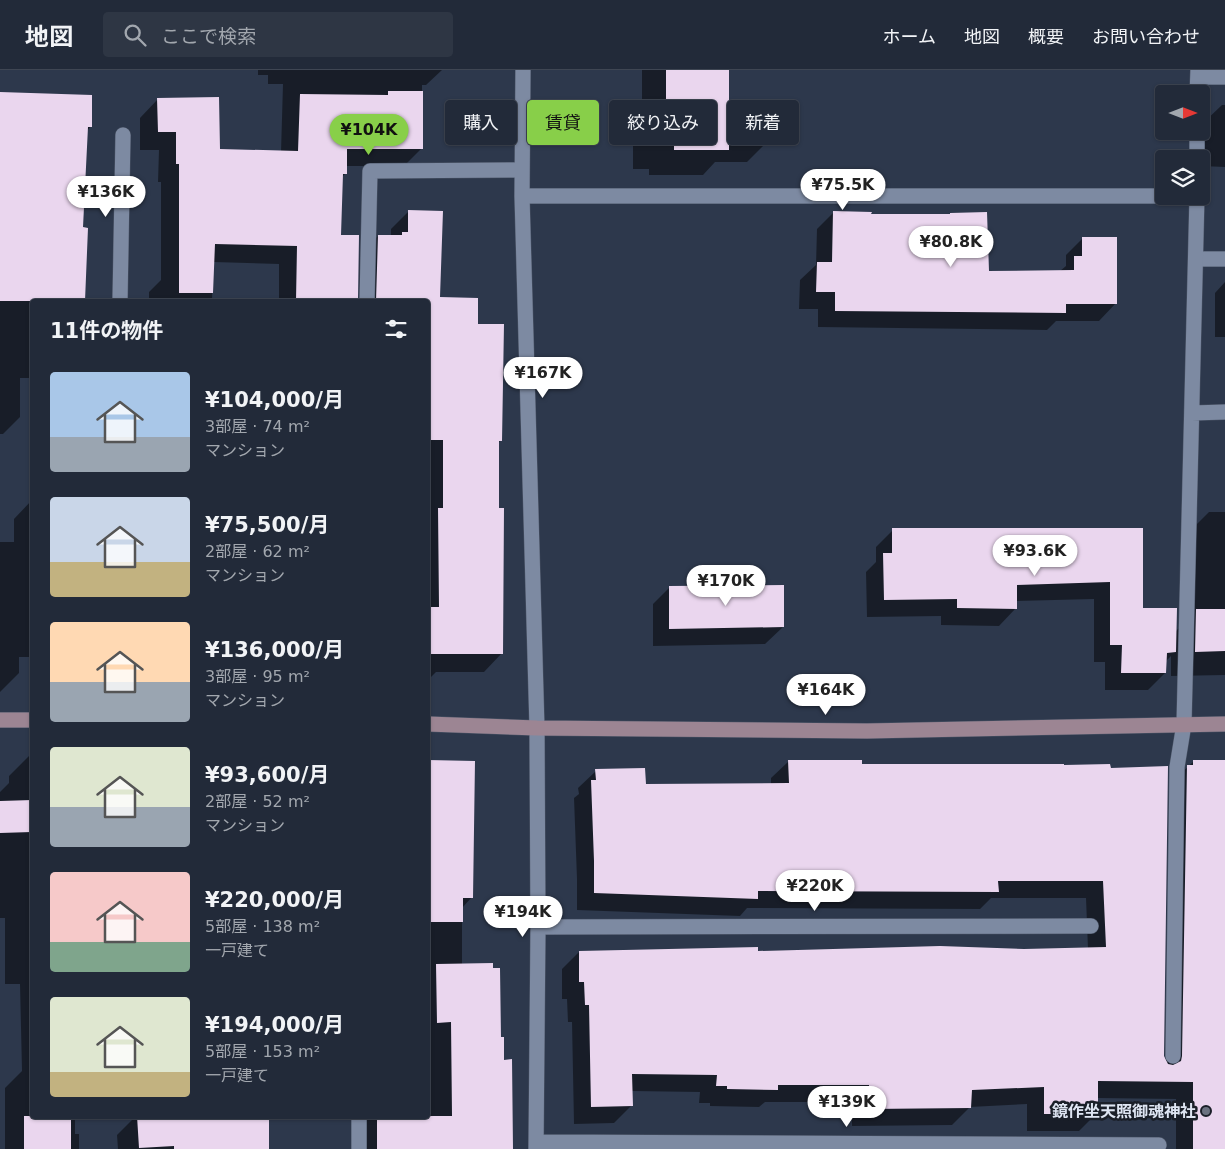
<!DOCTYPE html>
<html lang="ja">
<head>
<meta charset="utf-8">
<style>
  :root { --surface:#222a39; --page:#2e3644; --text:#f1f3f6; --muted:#a2a7ae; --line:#3f4653; --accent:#88cf49 }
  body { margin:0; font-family:"DejaVu Sans","Noto Sans JP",sans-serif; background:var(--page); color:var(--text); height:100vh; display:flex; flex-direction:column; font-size:19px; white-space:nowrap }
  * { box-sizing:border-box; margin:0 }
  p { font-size:16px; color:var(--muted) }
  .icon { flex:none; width:28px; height:28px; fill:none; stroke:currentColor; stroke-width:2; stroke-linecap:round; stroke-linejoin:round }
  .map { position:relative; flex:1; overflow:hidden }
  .details { position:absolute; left:30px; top:229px; width:400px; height:820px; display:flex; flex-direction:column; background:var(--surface); border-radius:5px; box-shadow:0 1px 4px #0004,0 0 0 1px var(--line) }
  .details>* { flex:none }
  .hud { position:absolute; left:445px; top:30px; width:475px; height:45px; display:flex; gap:10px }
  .needle { width:32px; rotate:90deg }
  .tools { position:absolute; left:1155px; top:15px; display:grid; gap:10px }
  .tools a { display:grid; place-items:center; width:55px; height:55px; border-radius:5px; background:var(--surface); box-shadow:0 1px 4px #0004,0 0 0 1px var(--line); font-size:25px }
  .price { position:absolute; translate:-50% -42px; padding:0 11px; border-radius:18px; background:#fff; color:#222; font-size:16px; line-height:32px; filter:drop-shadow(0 1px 2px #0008) }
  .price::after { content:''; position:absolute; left:50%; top:30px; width:15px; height:11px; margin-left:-8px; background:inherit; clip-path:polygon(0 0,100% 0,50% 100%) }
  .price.current { background:var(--accent); color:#111 }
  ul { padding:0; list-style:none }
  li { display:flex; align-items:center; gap:15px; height:125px; padding:0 20px }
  li span { display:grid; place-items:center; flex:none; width:140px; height:100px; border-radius:5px; color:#555 }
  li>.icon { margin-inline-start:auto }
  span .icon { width:60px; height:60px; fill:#fffc; stroke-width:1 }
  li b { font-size:21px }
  h2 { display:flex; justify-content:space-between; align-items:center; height:60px; padding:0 20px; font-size:21px }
  .chip { padding:0 18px; border-radius:5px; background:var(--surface); box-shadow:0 1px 4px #0004,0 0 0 1px var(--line); font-size:18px; line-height:45px }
  .chip.current { background:var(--accent); color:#111 }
  header { display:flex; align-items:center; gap:30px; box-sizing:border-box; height:70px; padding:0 25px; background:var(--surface); border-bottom:1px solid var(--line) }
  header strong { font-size:24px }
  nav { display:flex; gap:28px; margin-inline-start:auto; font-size:18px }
  .search { width:350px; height:45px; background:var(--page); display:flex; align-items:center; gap:12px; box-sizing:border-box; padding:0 18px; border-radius:5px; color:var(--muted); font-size:19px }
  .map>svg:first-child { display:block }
  .shadow { fill:#0007 }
  .building { fill:#ead6ee }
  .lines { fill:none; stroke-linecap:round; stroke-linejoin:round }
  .lane-casing { stroke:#4d5668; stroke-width:16 }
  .street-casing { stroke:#4d5668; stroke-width:16 }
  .secondary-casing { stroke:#4d5668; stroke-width:16 }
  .lane { stroke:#7d8aa2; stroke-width:15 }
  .street { stroke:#7d8aa2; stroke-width:15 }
  .secondary { stroke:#9c8593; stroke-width:15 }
  .worship-dot { fill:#6b7280; stroke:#1a1f28; stroke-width:2 }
  .labels { text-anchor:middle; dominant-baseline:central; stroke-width:5; stroke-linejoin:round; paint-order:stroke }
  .poi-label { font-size:16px; font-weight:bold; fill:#dee5f2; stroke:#1a1f28; text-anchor:end }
</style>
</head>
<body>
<header>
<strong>地図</strong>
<div class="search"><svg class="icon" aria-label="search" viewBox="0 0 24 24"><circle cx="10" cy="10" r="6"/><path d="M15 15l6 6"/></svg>ここで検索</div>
<nav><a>ホーム</a><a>地図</a><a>概要</a><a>お問い合わせ</a></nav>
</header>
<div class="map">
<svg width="1225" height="1079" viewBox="0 0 1225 1079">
  <rect width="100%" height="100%" fill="#2d384c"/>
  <path class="shadow" d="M258,0h184l-16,15h-4v63l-18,18h-59v8l-4,4 -1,58h18l-2,65h-77v-37l-66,-2 -1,39h-63v-9l12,-12v-98h-3l1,-32h-19v-32l18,-19 61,52 62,1 2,-68h-15v-9h-10z
    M642,0h86v34l44,33 -25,25h-32l-12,13h-54v-6h-16v-41l9,-8z
    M0,23l91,33 -4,5 -6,98h6l-3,72h-52v77h-12v39l-17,17h-3z
    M1222,35h3v62l-24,-1v-41z
    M409,141l30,87 38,27 23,116 -2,2v66l4,144 -18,19h-48l-8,8v-379h-69l1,-47 18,-18h13v-7z
    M834,142l36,4 118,56 72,-1 6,-5v-11l17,-17 33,65 -17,18h-43l-9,9 -229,-3v-18h-19l1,-29 16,-15 1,-36z
    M1225,212v55h-10v-44z
    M32,430v157h-13v16l-19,19v-150h14v-23z
    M1209,442h16v163l-54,1v-20l-6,6v11l-17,17h-43v-28h-11v-63l-78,2v7l-17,18 -58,-1v-9l-74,1 -1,-45 10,-10v-15l17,-17h249v79l34,22 6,-6 2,-88z
    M670,517l113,40 -18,17 -112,2v-42z
    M29,686h3v360h43v18h4v15h-74v-61l17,-17 -2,-87h-15v-66h-5v-126l9,-9v-7z
    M789,691l72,5 248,-1 53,291 4,6 4,-278 24,-23h31v388h-49v-50l-79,-1 -1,16 -17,17h-52v-27l-57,3 -18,18 -100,1v-24h-87l-6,5 -49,-1v-3h-11l1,-11 -69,-1v15l-17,17 -40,1 -2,-102h-4l-1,-23h-5v-30l17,-17 509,-3 -2,-51h-95l-11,11 -233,-1 -7,8 -163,-6v-31l-3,-81 5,-4 -1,-6 18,-17 49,14h126v-7z
    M428,692h46l-2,135 -10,11v57l38,74 12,110h-151l1,-33h66z
    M136,1046h132v33h-150l-1,-14z"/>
  <path class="building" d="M666,0h63v32h45v36h-45v12h-55v-6h-16v-42h8z
    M388,21h35v58h-76v25h-4l-2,61h18l-1,66h-62l1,-55 -82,-2 -2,49h-34v-129h-3v-32h-18l-1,-34 62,-1 1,52 78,2 2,-57 88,1z
    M0,22l92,3v32h-4l-5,100 5,1 -3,73h-85z
    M408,140l35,1 -3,86 38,1v26h26l-2,117h-3v67h5l-1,146h-75v-47h11l-1,-99h5v-68h-15v-139h-52l2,-66h24v-3h6z
    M833,141l39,1 -1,2h79v-1l37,-1 2,59 85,-1v-14h8v-19h35v67h-51v9l-231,-2v-19h-19l1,-30h15z
    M892,458h251v80h34l-1,44 -9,1 -1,20h-45l1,-28h-12v-63l-93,3v24l-60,-1v-9l-73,1 -1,-47h9z
    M784,515v42l-115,2v-43z
    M1196,539h29v42l-30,1z
    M428,690l47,1 -2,137h-10v24h-34z
    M788,690h74v4h202v1l46,-1 1,4 57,-2 -4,290 4,8 5,1 8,-4 1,-5 5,-291h6v-5h32v389h-32v-67l-95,-1v33h-54v-27l-72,3 -1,18 -102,1v-24h-91v5l-51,-1v-3h-11l1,-11 -85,-1 1,32 -42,1 -2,-102h-4l-1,-23h-5v-31l179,-4v4l182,-5 84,3 82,-2 -3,-66h-105l1,11 -241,-1v8l-164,-6v-32l-3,-81h5l-1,-11 50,-1 1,16 143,-1z
    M32,730v32l-32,1v-32z
    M493,893v5h7l1,69h3v23l8,-1 1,90h-136v-33h75l-1,-94 -14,1 -1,-59z
    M24,1046h47v33h-47z
    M137,1046h132v33h-95v-3l-35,2z"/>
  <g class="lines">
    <g class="lane-casing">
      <path id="lane" d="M1196,189h29"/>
    </g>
    <g class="street-casing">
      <path id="street" d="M523,0l-1,126 15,532 1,199 -2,222
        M1198,7h27
        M1197,24l1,-24
        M1197,89v-28
        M522,126h642
        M120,231l3,-166
        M367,231l3,-130 152,-1
        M1192,343l33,-1
        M538,857l553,-1
        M1173,986l4,-289 7,-43 13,-528
        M359,1046v33
        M536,1072l623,3"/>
    </g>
    <g class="secondary-casing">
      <path id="secondary" d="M0,650h32
        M428,654l109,4 330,3 358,-7"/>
    </g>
    <use href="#lane" class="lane"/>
    <use href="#street" class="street"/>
    <use href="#secondary" class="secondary"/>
  </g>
  <circle class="worship-dot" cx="1206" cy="1041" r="5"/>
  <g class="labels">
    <g class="poi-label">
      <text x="1196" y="1041">鏡作坐天照御魂神社</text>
    </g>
  </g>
</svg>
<div class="tools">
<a><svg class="needle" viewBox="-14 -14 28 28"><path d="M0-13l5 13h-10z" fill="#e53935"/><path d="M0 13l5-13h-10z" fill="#a2a7ae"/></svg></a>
<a><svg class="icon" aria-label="layers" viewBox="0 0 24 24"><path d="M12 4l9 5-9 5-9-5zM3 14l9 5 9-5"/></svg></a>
</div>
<b class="price current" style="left:369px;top:86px">¥104K</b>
<b class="price" style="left:843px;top:141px">¥75.5K</b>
<b class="price" style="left:106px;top:148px">¥136K</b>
<b class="price" style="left:951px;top:198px">¥80.8K</b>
<b class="price" style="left:543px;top:329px">¥167K</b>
<b class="price" style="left:1035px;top:507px">¥93.6K</b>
<b class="price" style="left:726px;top:537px">¥170K</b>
<b class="price" style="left:826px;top:646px">¥164K</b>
<b class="price" style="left:815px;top:842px">¥220K</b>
<b class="price" style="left:523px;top:868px">¥194K</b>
<b class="price" style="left:847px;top:1058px">¥139K</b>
<div class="hud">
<a class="chip">購入</a>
<a class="chip current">賃貸</a>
<a class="chip">絞り込み</a>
<a class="chip">新着</a>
</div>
<section class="details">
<h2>11件の物件<svg class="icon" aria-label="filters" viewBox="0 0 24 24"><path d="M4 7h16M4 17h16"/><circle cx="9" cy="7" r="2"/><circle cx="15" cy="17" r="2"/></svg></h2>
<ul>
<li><span style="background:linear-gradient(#a9c7e8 65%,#9aa5b1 0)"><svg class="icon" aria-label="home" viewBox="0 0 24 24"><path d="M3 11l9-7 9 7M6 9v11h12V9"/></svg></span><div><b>¥104,000/月</b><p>3部屋 · 74 m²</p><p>マンション</p></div></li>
<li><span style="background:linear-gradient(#c9d6e8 65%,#c2b280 0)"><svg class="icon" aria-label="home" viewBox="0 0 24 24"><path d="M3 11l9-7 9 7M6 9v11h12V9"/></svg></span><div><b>¥75,500/月</b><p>2部屋 · 62 m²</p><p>マンション</p></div></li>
<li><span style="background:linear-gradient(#ffd9b3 60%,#9aa5b1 0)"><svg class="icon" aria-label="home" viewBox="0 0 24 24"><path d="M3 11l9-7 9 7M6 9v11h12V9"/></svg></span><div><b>¥136,000/月</b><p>3部屋 · 95 m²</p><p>マンション</p></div></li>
<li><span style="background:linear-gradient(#dfe7d0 60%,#9aa5b1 0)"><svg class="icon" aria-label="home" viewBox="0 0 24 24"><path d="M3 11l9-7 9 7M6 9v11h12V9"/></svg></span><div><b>¥93,600/月</b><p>2部屋 · 52 m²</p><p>マンション</p></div></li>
<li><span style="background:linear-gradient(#f6c9c9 70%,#7fa58c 0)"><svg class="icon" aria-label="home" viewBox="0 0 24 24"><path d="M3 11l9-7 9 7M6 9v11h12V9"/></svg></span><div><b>¥220,000/月</b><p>5部屋 · 138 m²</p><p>一戸建て</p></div></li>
<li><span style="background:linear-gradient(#dfe7d0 75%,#c2b280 0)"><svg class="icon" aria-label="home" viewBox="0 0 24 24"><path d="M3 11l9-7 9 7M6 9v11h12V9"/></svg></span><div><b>¥194,000/月</b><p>5部屋 · 153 m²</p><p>一戸建て</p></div></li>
</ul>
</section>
</div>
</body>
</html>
